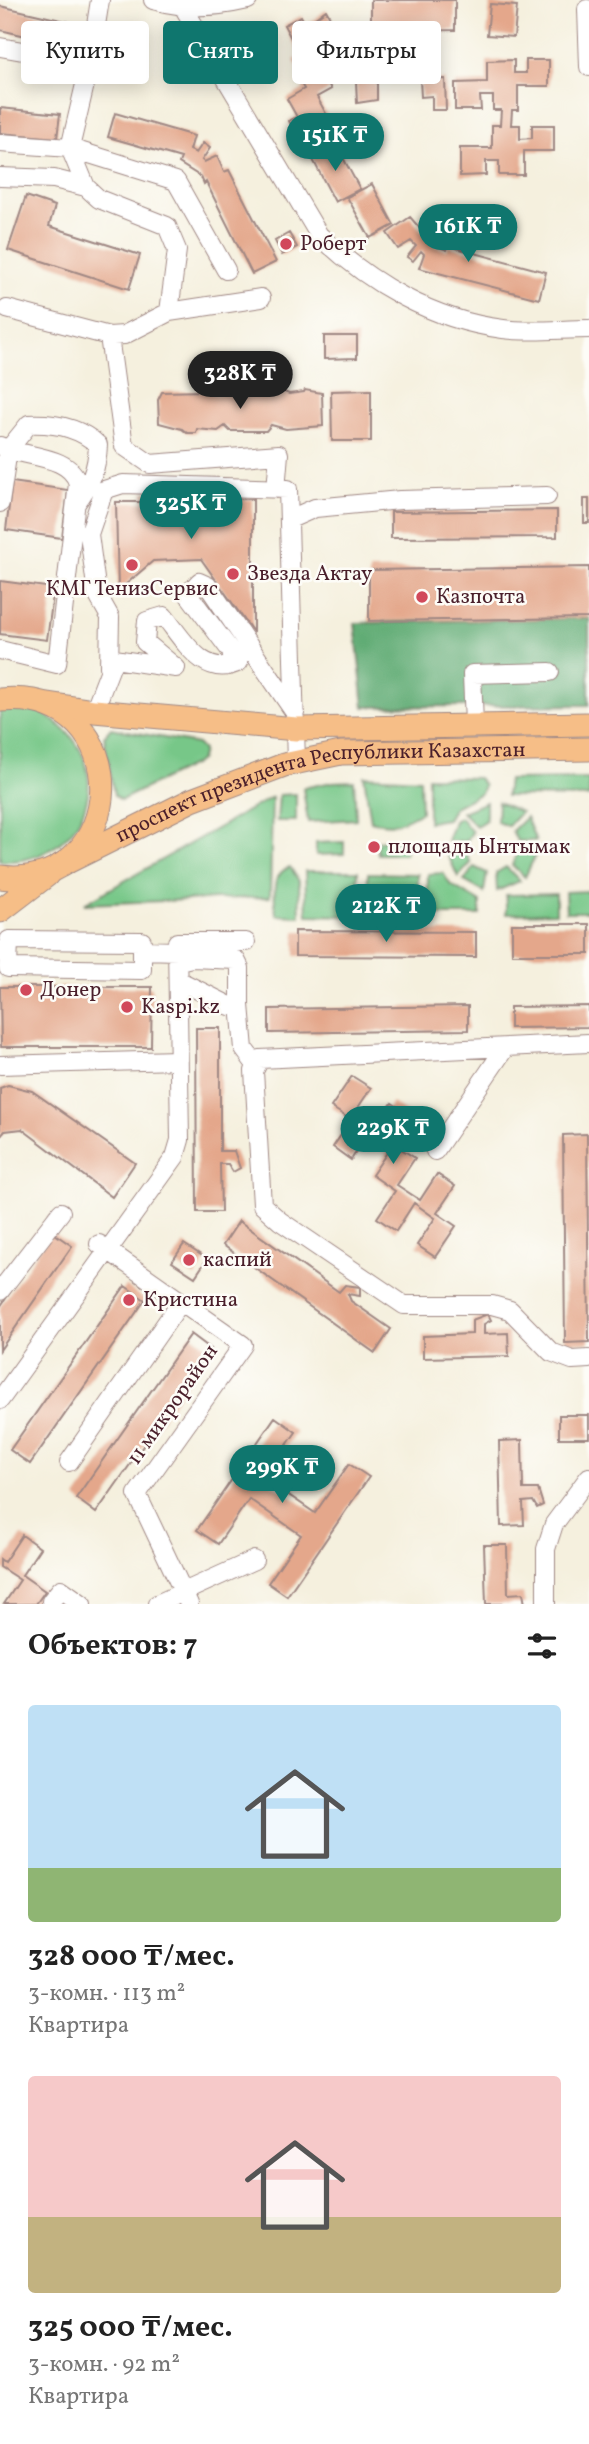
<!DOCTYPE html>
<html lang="ru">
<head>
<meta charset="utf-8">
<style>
  :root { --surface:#fff; --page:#f6f6f6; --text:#222; --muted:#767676; --accent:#0f766e }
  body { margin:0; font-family:Vollkorn,serif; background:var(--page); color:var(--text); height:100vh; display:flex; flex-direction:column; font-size:26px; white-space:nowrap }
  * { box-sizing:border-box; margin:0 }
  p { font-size:23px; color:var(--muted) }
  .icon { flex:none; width:38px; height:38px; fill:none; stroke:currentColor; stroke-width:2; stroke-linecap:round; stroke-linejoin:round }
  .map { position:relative; height:1604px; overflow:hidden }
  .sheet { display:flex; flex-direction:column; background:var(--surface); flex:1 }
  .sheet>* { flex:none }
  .top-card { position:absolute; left:21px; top:21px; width:548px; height:63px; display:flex; gap:14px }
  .price { position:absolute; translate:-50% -60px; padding:0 16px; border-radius:24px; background:var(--accent); color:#fff; font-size:23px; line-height:46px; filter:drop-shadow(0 2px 4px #0008) }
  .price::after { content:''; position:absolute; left:50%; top:42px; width:21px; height:16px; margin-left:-10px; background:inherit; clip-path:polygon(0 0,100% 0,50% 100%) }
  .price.on { background:#222; color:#fff }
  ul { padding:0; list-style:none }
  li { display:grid; align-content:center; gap:14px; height:371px; padding:0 28px }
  li span { display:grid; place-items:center; height:217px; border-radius:7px; color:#555 }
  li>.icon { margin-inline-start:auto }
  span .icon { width:126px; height:126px; fill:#fffc; stroke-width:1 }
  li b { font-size:30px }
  h2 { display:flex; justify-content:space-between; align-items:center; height:84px; padding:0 28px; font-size:30px }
  .tag { padding:0 24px; border-radius:7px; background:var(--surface); box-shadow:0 4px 18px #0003; font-size:24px; line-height:63px }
  .tag.on { background:var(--accent); color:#fff }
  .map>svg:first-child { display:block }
  .green { fill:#77c788; stroke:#60735a; stroke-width:2 }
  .forest { fill:#61ac74; stroke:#566650; stroke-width:2 }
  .building { fill:#e4a78b }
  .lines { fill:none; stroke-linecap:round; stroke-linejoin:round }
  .minor-casing { stroke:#a08884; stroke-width:20 }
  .major-casing { stroke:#a08884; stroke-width:25 }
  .minor { stroke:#fff; stroke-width:18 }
  .major { stroke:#f6be87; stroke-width:23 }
  .poi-dot { fill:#d1495b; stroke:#fdfcf7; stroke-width:2.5 }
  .labels { text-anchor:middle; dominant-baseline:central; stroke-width:5; stroke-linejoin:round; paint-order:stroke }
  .poi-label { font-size:21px; fill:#4a1f2b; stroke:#fdfcf7; text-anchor:start }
  .street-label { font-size:21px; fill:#4a1f2b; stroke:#fdfcf7 }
</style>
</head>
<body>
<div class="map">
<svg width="589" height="1604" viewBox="0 0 589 1604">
  <rect width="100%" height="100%" fill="#fdfcf7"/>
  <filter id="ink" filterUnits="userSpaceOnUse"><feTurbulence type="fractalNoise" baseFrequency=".0143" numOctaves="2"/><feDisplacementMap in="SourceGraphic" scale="14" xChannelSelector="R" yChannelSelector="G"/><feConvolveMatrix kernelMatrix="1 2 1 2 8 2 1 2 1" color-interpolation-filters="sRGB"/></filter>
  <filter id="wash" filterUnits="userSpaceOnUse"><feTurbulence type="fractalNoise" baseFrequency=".00686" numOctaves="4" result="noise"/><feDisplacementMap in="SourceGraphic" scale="28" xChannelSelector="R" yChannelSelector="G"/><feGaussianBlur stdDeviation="1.57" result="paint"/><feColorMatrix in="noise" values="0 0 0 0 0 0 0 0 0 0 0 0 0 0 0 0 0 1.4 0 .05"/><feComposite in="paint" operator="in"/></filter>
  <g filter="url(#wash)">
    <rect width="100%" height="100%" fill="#f5f0de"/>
    <path class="green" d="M0,705c10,0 23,-1 33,2 6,2 12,8 18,12 72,47 33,147 -51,142z
      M111,728l86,16 6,6 -2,9 -6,5 -74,36 -7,-5 -10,-59z
      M364,776l56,3 1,33c-19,11 -27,15 -50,9z
      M428,777l50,1 6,7 -3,8 -27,14 -7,12 -19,3z
      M589,779v18l-83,-1 2,-16z
      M354,781l2,38 -48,3 -5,-34 29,-6z
      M296,794v27h-19l2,-26z
      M272,797l-2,100 -186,7z
      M486,802v18l-10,6 -14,-14z
      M498,802l23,10 -13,14 -11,-4z
      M460,817l12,15 -5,9h-20l7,-20z
      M526,817l10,24h-19l-5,-10z
      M405,839v15h-27l-1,-13z
      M344,842v12l-28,1v-12z
      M518,852h19l-12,25 -13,-12z
      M447,853h19l5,10 -13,14z
      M290,867l9,14 1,35 -24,-1c-1,-19 -7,-40 14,-48z
      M474,867l13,6 -3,19 -20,-11z
      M506,867l14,14 -23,10 -1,-18z
      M305,871h53l-2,45 -49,-1z
      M368,873l50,1 -1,41h-50z
      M443,873l7,11 30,18v13h-53l1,-41z
      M589,891v21h-23l-1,-20z
      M556,894v19l-50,1v-19z"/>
    <path class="forest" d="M589,618v87l-225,2 -9,-84z"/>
    <g id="blocks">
      <path class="building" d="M371,0h84v30l-84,2z
        M490,4l27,2 -3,31 -27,-2z
        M0,6l74,17 -5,23 -69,-16z
        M326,10l10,18 -14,8 13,24 -15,8 11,21 -14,8 13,24 -32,17 -9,-17 8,-4 -10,-18 17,-10 -4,-7 9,-5 -1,-3 -5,3 -9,-17 7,-3 -17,-32 17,-9 5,9z
        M255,32l14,4 -7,23 -14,-5z
        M355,59h22v41l-20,3z
        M514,60v13h12v-13h23v26h-31v24h-6l-1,15h9v14l12,-1v-13h22v26h-30v24h-25v-14h-13v14l-26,1v-28h32v-23h8l1,-15h-8v-14h-13l1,14h-26v-27l32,-1v-21z
        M445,79l1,31h-14v-14l-11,1 -1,-17z
        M0,108l60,6 -3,24 -57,-5z
        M115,113l79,23 -4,14 6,3 7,-10 7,5 -8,12 2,2 13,-6 7,16 5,-2 47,92 -24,12 -46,-92 -2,2 -3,-7 -22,-14 2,-5 -73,-21z
        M335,143l25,46 -25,13 -24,-46z
        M372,184l22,41 -24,13 -23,-41z
        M26,196l29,10 -6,20 91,29 -11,34 -121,-39z
        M410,217l25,29 12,4 1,-4 98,26 -7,27 -120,-31 5,-14 -3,-3 -8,10 -6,-4 9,-11 -5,-5 -13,8 -11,-16z
        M289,233l8,14 -15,8 -7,-14z
        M324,336h33v22l-33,1z
        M244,388l12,7h15l8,-5 10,4 15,-2 1,-2 17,3 1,33 -37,3 -15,-4 -5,6h-36l-5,-5 -7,5 -21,-2 -1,4h-9l-5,-4 -23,-6 -1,-23 4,-8 45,-1 9,3z
        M371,390v51h-39l-1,-50z
        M12,482l56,8 -6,48 -56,-8z
        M144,492h10v9l99,-2v133l-52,-73 -48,2 -35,30 -2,-89h28z
        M584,499h5v24h-5z
        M557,510v27l-166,1v-26z
        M589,567v51l-220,3v-51z
        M0,581l54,7 -7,52 -47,-6z
        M512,924h77v30h-77z
        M295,931l181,1v25l-181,-1z
        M0,987h152l-1,60h-150z
        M468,1006v24l-199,3v-24z
        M589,1006v21l-79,1v-21z
        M196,1028h24v123h14l6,17 -7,4 -5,-8h-8l1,48h-24z
        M352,1076l19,12 -18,27 21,14 18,-26 18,12 -18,28 23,15 -18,27 23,15 17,-26 18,12 -18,27 19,13 -21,31 -18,-12 18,-27 -21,-15 -18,28 -19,-13 18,-27 -23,-16 18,-27 -22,-15 -17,27 -18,-13 18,-27 -20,-13z
        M8,1085l24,6 103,72 -23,34 -90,-68 -17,2 -5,6v-49z
        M587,1134l2,208 -24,1 -2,-208z
        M239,1221l100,71 6,-7 15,2v9l-12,-2 3,7 40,28 -16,24 -152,-108z
        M52,1232l20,14 -72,104v-43z
        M184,1244l23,15 -12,18 -23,-15z
        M125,1286l20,14 -115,164 -20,-14z
        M488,1314l3,6 -7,4v10l24,-1 1,23 -86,2v-22l49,-2v-14z
        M191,1334l20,15 -115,164 -20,-15z
        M559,1415h30v23h-30z
        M275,1417l21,15 -32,46 51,35 34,-49 20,13 -82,119 -19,-13 33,-48 -52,-36 -31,45 -21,-14z
        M522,1440l1,49h15l5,16 -6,3 -4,-7 -10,1 1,23 -23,1 -2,-85z
        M22,1535l18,13 -18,27 23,16 -9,13h-32l16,-24 -20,-13v-8l4,3z
        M484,1545h23l1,49 15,-1 2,11h-39z"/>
    </g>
  </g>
  <g filter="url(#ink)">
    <use href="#blocks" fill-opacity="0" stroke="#a08884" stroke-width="2"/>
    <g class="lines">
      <g class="minor-casing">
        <path id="minor" d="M153,0c34,9 60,8 95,0
          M179,0l140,235c50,48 113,85 184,94 27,4 58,0 86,0
          M587,9l2,58
          M0,47l90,16 10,-63
          M0,143l70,5 20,-85
          M70,148l106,33 50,89
          M0,177l54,2 32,8
          M7,309l102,27 15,-1 45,-23 8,-62 -10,-24 -68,-27 -13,-12 -16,-39
          M169,312l92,-14
          M109,336l15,110 26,18 129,-10 -3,35
          M0,446c24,12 69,8 78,37l-21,181 -57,-14
          M0,503l8,-53 21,-26c25,-1 50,3 69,21 -1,24 -7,38 -21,57
          M290,519l25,-11 85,-8 147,-4
          M109,667l1,-50 -13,-23 -8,-60 15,-44 19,-6 165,5 8,273
          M94,711l20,-52 62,9 -31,-26 2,-21 17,-5c19,23 40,64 75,46l-51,-68 11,-12 9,4 87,127
          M474,724l-2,-50 78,-2
          M142,950v-9l-133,-1 -1,28 134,2v-20l36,1
          M179,961l13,-3 44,2 4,8v37
          M178,980l52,26 10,-1 4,44 12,16
          M589,1043l-329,16 -6,12 8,134 18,16 124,84h88l18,5 41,42 21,8 17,-1
          M0,1065l177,-5
          M435,1151l70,-103
          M99,1244l144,101 -106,149 52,110
          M0,1291l61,-79
          M0,1400l175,-243 5,-17 -3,-198h69
          M69,1462l111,-159
          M51,1601l10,-12 21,15
          M157,1604l97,-44
          M546,1604v-55l8,-25 35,-47"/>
      </g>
      <g class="major-casing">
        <g id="major">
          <path d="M0,700c140,-13 131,193 0,177"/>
          <path d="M48,704l46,7 202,18 293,-5"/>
          <path id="s1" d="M61,865l131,-65 92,-35 57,-12 248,-4"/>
          <path d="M0,911l47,-36"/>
        </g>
      </g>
      <use href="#minor" class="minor"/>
      <use href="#major" class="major"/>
    </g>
  </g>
  <g class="poi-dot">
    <circle cx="286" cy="244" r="7"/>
    <circle cx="132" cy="565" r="7"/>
    <circle cx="233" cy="574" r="7"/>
    <circle cx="422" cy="597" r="7"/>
    <circle cx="374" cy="847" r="7"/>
    <circle cx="26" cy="990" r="7"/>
    <circle cx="127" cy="1007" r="7"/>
    <circle cx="189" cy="1260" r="7"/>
    <circle cx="129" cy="1300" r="7"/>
  </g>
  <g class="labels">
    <g class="poi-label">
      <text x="300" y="244">Роберт</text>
      <text x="247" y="574">Звезда Актау</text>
      <text x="132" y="589" text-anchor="middle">КМГ ТенизСервис</text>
      <text x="436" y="597">Казпочта</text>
      <text x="388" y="847">площадь Ынтымак</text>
      <text x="40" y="990">Донер</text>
      <text x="141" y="1007">Kaspi.kz</text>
      <text x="203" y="1260">каспий</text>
      <text x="143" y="1300">Кристина</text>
    </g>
    <g class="street-label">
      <text stroke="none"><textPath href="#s1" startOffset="275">проспект президента Республики Казахстан</textPath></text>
      <text transform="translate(173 1405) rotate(-55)">11 микрорайон</text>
    </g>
  </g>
</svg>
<b class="price" style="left:335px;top:173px">151K ₸</b>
<b class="price" style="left:468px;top:264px">161K ₸</b>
<b class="price on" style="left:240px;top:411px">328K ₸</b>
<b class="price" style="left:191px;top:541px">325K ₸</b>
<b class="price" style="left:386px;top:944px">212K ₸</b>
<b class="price" style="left:393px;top:1166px">229K ₸</b>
<b class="price" style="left:282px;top:1505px">299K ₸</b>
<div class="top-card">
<a class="tag">Купить</a>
<a class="tag on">Снять</a>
<a class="tag">Фильтры</a>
</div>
</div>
<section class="sheet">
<h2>Объектов: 7<svg class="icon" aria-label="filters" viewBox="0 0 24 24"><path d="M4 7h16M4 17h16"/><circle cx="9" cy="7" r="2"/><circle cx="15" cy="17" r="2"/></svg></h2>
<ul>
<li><span style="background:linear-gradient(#bfe0f5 75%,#8fb573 0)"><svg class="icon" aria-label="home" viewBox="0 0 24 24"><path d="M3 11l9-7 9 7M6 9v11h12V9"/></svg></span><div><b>328 000 ₸/мес.</b><p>3-комн. · 113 m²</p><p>Квартира</p></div></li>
<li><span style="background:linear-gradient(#f6c9c9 65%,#c2b280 0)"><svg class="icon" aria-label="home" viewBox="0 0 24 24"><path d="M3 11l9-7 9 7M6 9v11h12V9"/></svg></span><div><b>325 000 ₸/мес.</b><p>3-комн. · 92 m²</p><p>Квартира</p></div></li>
</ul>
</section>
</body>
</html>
